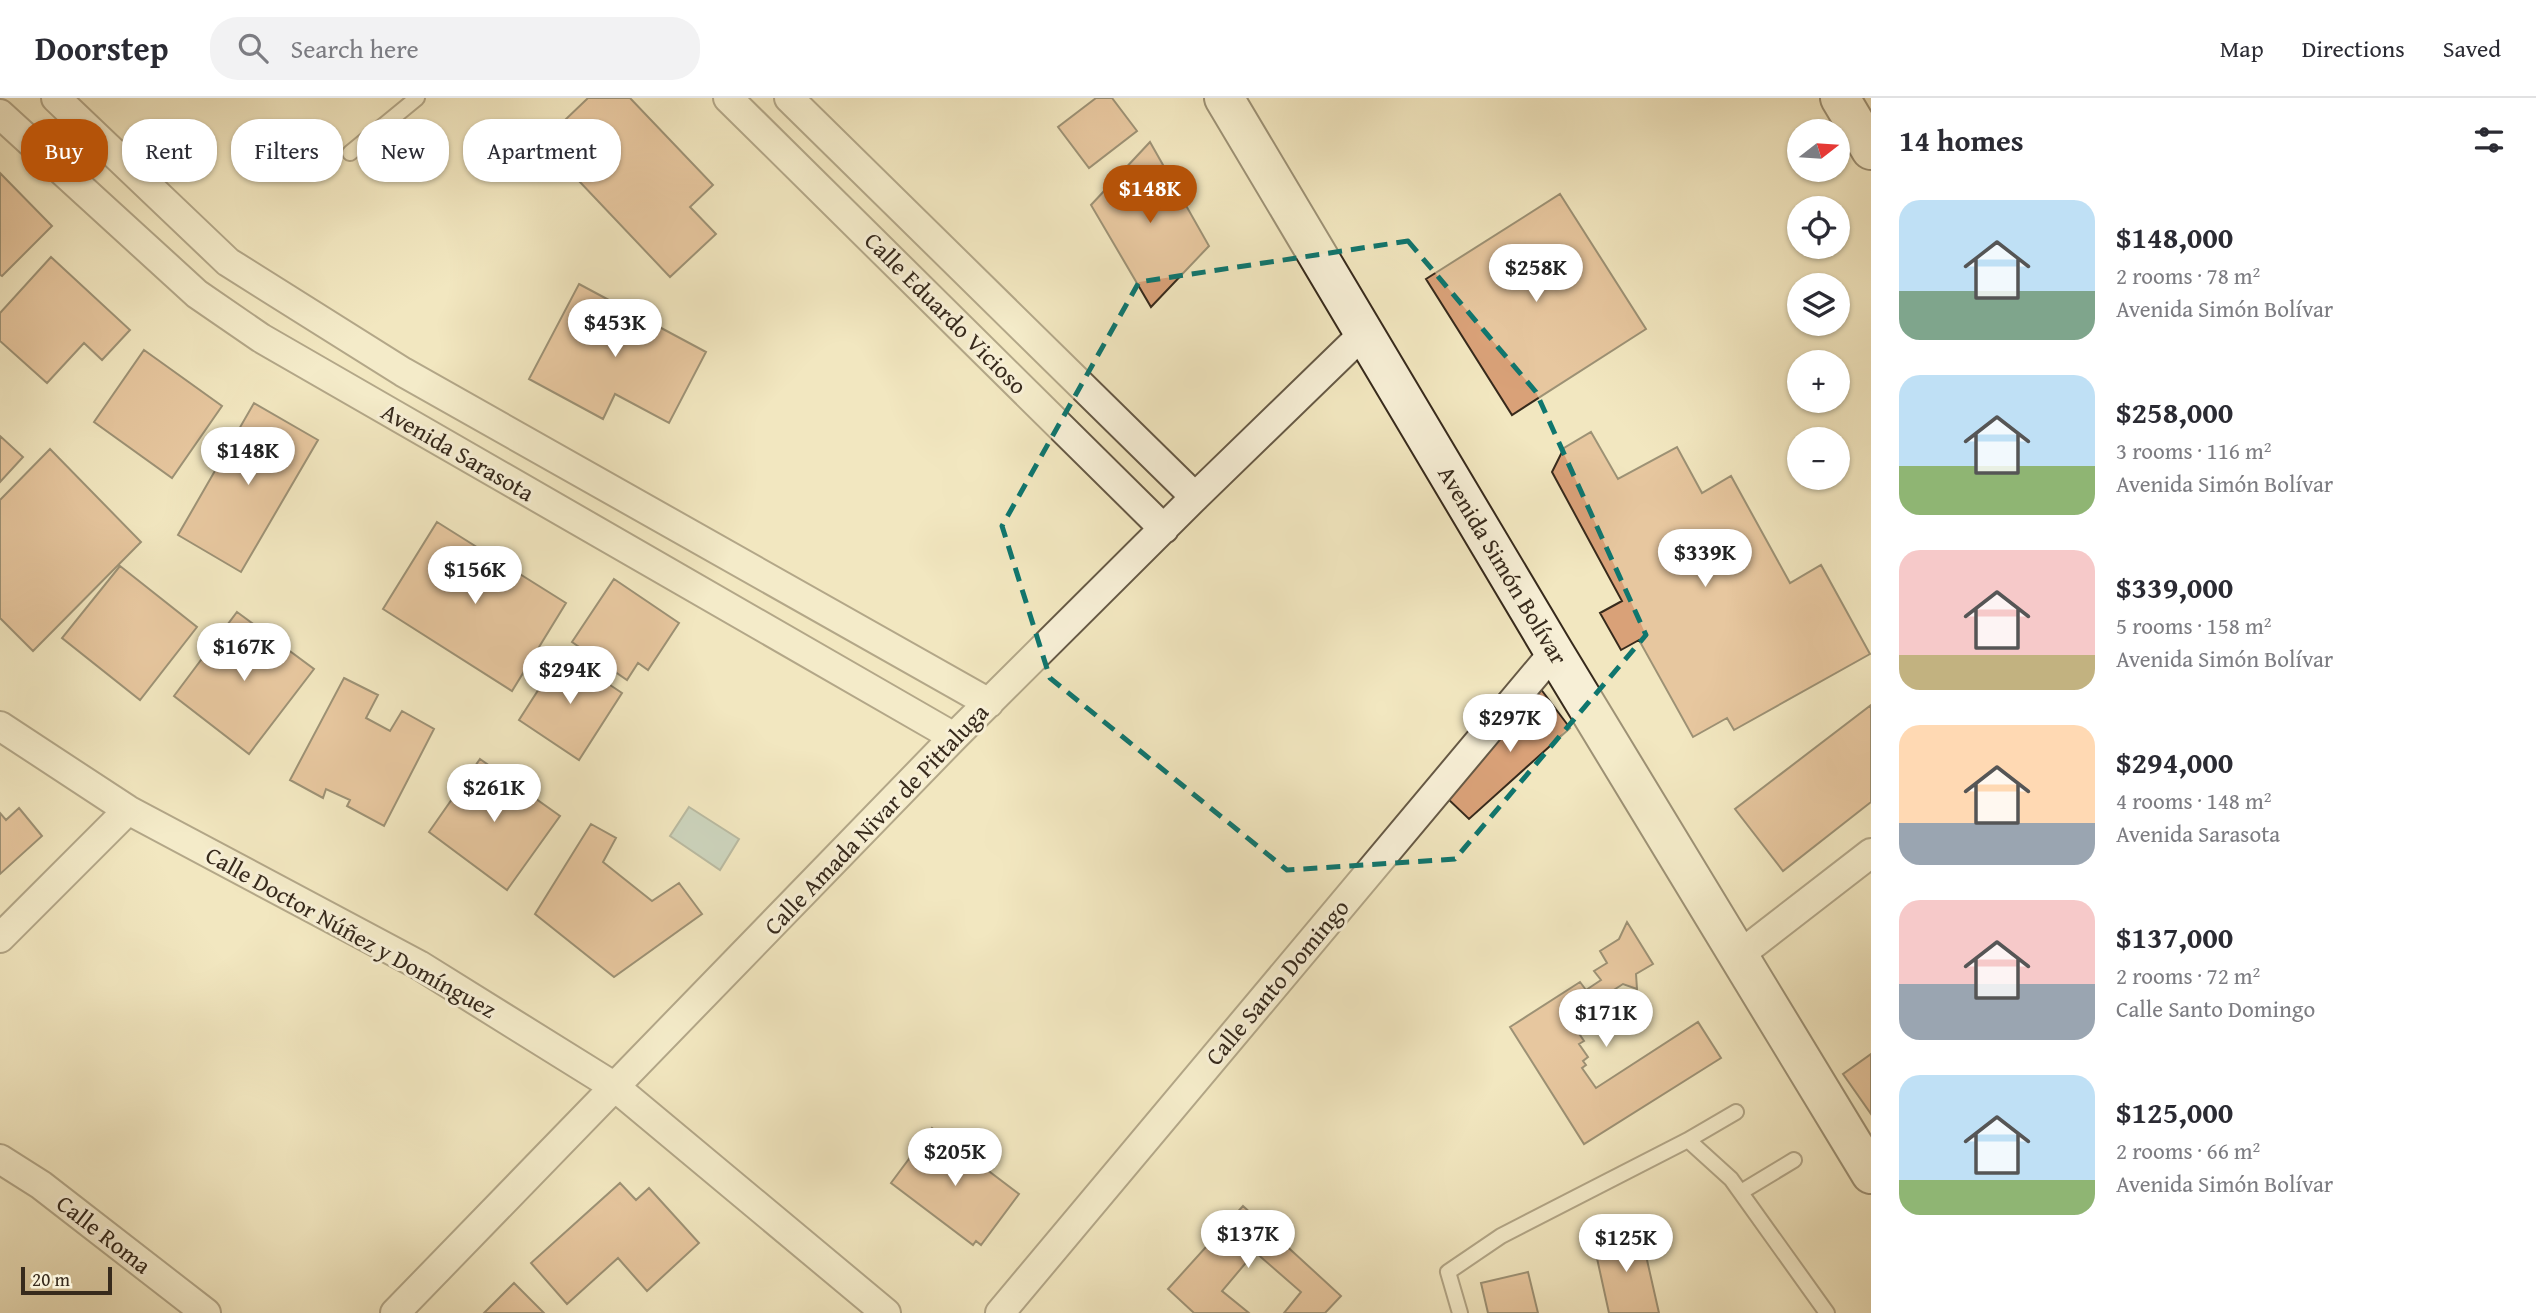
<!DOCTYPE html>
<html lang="en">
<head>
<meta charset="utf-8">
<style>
  :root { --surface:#fff; --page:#f2f2f3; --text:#2b2b33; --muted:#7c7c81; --line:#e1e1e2; --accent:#b45309 }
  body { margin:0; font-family:"Gentium Book Plus",serif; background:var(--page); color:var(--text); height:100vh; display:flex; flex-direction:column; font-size:26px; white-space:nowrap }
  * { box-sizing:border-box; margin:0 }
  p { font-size:23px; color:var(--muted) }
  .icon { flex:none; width:38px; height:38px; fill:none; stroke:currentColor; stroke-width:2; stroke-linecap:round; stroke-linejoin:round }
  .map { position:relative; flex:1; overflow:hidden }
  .panel { display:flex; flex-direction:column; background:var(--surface); width:665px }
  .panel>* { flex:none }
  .hud { position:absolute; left:21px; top:21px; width:665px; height:63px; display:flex; gap:14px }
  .needle { width:46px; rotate:73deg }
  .buttons { position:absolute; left:1787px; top:21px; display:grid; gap:14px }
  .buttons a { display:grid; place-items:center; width:63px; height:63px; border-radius:50%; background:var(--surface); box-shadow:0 2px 5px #0004; font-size:35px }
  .scale { position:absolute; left:21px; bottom:18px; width:91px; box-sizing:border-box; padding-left:7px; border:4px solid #372a1c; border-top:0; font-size:19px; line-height:24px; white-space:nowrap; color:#372a1c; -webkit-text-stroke:5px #f7efd6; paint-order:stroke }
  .price { position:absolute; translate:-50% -60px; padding:0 16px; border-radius:24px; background:#fff; color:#222; font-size:23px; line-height:46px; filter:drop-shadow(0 2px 4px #0008) }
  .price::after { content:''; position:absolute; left:50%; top:42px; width:21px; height:16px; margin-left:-10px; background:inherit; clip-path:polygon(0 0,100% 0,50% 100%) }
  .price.selected { background:var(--accent); color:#fff }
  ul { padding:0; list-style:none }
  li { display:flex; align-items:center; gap:21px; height:175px; padding:0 28px }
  li span { display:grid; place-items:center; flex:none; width:196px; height:140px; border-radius:21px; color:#555 }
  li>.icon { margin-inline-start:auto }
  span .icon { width:84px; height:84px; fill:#fffc; stroke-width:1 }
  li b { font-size:30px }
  h2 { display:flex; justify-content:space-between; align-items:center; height:84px; padding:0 28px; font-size:30px }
  .pill { padding:0 24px; border-radius:28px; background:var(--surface); box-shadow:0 2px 5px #0004; font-size:24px; line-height:63px }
  .pill.selected { background:var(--accent); color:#fff }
  header { display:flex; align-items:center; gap:42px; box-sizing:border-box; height:98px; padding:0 35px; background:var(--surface); border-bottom:2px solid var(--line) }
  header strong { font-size:33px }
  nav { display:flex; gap:38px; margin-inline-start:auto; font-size:24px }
  .search { width:490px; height:63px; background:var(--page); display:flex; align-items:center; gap:18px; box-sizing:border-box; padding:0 24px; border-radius:28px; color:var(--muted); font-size:26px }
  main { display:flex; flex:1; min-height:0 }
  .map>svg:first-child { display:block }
  .water { fill:#9fbebc; stroke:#75837c; stroke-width:2 }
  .building { fill:#d9a178; stroke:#372a1c; stroke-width:2 }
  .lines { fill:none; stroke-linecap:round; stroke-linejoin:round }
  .service-casing { stroke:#665945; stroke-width:18 }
  .minor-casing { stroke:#665945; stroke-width:32 }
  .secondary-casing { stroke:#372a1c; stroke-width:42 }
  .service { stroke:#f7efd6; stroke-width:14 }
  .minor { stroke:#f7efd6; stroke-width:28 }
  .secondary { stroke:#f7efd6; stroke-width:38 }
  .marked { fill:none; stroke:#0f766e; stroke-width:5; stroke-dasharray:14 9; stroke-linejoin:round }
  .labels { text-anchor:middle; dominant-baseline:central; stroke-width:6; stroke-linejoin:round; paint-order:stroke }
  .street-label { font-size:24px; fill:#372a1c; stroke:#f7efd6 }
</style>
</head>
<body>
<header>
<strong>Doorstep</strong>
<div class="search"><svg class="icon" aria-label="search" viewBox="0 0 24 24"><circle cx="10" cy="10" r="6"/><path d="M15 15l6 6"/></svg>Search here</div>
<nav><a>Map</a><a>Directions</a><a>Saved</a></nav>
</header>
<main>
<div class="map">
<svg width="1871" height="1215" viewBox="0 0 1871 1215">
  <rect width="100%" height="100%" fill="#f2e7c0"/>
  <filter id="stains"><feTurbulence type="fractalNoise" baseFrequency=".00286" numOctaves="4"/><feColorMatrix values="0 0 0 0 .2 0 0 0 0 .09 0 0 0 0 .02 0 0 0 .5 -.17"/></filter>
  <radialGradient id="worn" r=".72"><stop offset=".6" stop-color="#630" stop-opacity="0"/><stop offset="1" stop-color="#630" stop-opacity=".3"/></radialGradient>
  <path class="water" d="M689,709l50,32 -19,31 -50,-34z"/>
  <path class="building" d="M588,0h42l83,87 -23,22 26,27 -46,43 -128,-135z
    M1096,0h16l25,33 -48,37 -31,-41z
    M1150,44l59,104 -58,61 -60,-102z
    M0,75l52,53 -50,50 -2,-1z
    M1560,96l86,135 -134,86 -86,-136z
    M51,159l79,73 -28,30 -18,-17 -37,40 -47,-42v-28z
    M579,186l127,68 -37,71 -54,-29 -12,25 -74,-40z
    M144,252l78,56 -50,72 -78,-56z
    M254,305l64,37 -77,132 -63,-37z
    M1591,334l27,47 59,-32 25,46 29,-17 59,107 31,-18 49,89 -136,76 -7,-12 -34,19 -54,-97 -18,10 -21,-37 22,-12 -70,-129 12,-24z
    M0,338l23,21 -23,25z
    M50,351l91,93 -108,109 -33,-33v-118z
    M437,424l129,81 -54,88 -129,-82z
    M120,468l77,61 -57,73 -78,-62z
    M614,481l65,44 -31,47 -10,-7 -11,17 -55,-38z
    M237,514l77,57 -65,85 -75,-58z
    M562,555l60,40 -43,67 -60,-40z
    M344,580l34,17 -12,23 24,13 12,-20 32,18 -50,97 -37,-20 3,-6 -24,-11 -3,9 -33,-18z
    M1540,590l30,40 -101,91 -22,-21z
    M1871,607v97l-88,69 -48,-62z
    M480,661l80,57 -53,74 -78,-58z
    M19,710l23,28 -42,38v-61l6,7z
    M591,726l25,14 -13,24 49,39 27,-18 23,31 -88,63 -79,-63z
    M1627,824l26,42 -17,10 1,15 -14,-5 -34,22 11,16 -20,13 4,6 -5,3 9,13 -5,4 3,4 -4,3 14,20 102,-66 23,36 -137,86 -74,-117 70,-45 6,8 15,-10 -7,-9 13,-8 -7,-12 19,-12z
    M1871,956v60l-28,-40z
    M932,1030l87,66 -38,51 -5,-4 -3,4 -82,-62z
    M620,1085l16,17 13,-12 50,55 -52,48 -29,-33 -51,46 -36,-41z
    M1243,1108l98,90 -16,17h-41l17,-21 -46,-40 -33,39 27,22h-55l-26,-24z
    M1640,1131l19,84h-50l-16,-73z
    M1528,1174l10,41h-50l-7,-30z
    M514,1185l30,30h-60z"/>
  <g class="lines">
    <g class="service-casing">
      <path id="service" d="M350,55l67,-55
        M1688,1042l48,-28
        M1741,1094l53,-32
        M1460,1215l-12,-41 53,-36 187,-96 43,39 96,134"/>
    </g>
    <g class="minor-casing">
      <path id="minor" d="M56,0l172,164 175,110 586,331
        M728,0l436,431
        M789,0l406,399
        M0,16l197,180 64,44 693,399
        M0,628l128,84 291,155 196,122 271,226
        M0,840l128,-128
        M1738,858l133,-103
        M0,1061l41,26 165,128
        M395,1215l559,-576 241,-240 169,-164
        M1000,1215l554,-661"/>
    </g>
    <g class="secondary-casing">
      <path id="secondary" d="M1224,0l330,554 317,522
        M1840,0l31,52"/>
    </g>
    <use href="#service" class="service"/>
    <use href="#minor" class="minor"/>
    <use href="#secondary" class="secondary"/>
  </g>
  <path d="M0 0H1871V1215H0ZM1408,143l128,151 110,243 -191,224 -168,11 -237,-192 -48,-152 137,-244z" fill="#f2e7c0" fill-opacity=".55" fill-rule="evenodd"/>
  <path class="marked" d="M1408,143l128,151 110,243 -191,224 -168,11 -237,-192 -48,-152 137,-244z"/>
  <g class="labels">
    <g class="street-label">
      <text transform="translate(946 215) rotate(45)">Calle Eduardo Vicioso</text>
      <text transform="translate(458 354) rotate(30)">Avenida Sarasota</text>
      <text transform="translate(1503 467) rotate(59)">Avenida Simón Bolívar</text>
      <text transform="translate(876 721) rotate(-46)">Calle Amada Nivar de Pittaluga</text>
      <text transform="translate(351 834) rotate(29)">Calle Doctor Núñez y Domínguez</text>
      <text transform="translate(1277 884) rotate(-50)">Calle Santo Domingo</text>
      <text transform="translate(104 1136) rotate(38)">Calle Roma</text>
    </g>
  </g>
  <rect width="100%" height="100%" filter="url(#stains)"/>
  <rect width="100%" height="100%" fill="url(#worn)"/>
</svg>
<div class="buttons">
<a><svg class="needle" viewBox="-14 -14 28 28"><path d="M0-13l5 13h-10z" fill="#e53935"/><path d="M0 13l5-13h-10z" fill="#7c7c81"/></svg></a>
<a><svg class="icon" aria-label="locate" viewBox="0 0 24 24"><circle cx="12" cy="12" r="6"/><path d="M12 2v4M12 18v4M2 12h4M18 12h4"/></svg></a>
<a><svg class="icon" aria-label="layers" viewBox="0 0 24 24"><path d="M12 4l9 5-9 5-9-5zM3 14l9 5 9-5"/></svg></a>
<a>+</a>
<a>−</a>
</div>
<div class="scale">20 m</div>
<b class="price selected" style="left:1150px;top:127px">$148K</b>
<b class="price" style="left:1536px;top:206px">$258K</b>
<b class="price" style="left:615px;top:261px">$453K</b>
<b class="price" style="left:248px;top:389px">$148K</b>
<b class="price" style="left:1705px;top:491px">$339K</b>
<b class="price" style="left:475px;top:508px">$156K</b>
<b class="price" style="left:244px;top:585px">$167K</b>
<b class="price" style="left:570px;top:608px">$294K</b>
<b class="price" style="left:1510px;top:656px">$297K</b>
<b class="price" style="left:494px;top:726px">$261K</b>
<b class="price" style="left:1606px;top:951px">$171K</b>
<b class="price" style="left:955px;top:1090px">$205K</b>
<b class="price" style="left:1248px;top:1172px">$137K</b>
<b class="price" style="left:1626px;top:1176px">$125K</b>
<div class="hud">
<a class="pill selected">Buy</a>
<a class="pill">Rent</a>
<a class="pill">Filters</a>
<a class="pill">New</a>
<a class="pill">Apartment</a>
</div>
</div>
<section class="panel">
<h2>14 homes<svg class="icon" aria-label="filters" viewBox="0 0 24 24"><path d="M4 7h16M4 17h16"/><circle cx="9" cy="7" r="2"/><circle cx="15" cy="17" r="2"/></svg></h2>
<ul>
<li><span style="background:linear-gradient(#bfe0f5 65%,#7fa58c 0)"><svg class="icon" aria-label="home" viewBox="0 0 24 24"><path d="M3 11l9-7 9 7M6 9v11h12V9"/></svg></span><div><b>$148,000</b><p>2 rooms · 78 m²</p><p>Avenida Simón Bolívar</p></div></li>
<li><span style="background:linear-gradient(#bfe0f5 65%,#8fb573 0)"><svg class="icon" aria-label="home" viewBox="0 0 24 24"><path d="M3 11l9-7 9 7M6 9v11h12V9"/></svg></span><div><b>$258,000</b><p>3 rooms · 116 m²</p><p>Avenida Simón Bolívar</p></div></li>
<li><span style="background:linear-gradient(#f6c9c9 75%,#c2b280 0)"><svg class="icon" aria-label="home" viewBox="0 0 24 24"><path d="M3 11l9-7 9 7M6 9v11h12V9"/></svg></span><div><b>$339,000</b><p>5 rooms · 158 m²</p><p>Avenida Simón Bolívar</p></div></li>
<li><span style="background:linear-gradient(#ffd9b3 70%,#9aa5b1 0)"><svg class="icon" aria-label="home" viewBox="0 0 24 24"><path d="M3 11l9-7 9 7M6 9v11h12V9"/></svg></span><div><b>$294,000</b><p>4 rooms · 148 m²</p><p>Avenida Sarasota</p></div></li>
<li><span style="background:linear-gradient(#f6c9c9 60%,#9aa5b1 0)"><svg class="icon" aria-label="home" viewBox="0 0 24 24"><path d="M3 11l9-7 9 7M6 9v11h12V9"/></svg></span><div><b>$137,000</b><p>2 rooms · 72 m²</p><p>Calle Santo Domingo</p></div></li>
<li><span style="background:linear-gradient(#bfe0f5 75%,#8fb573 0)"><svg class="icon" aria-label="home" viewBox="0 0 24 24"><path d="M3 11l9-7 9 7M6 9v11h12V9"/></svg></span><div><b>$125,000</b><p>2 rooms · 66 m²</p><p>Avenida Simón Bolívar</p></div></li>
</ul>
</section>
</main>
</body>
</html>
